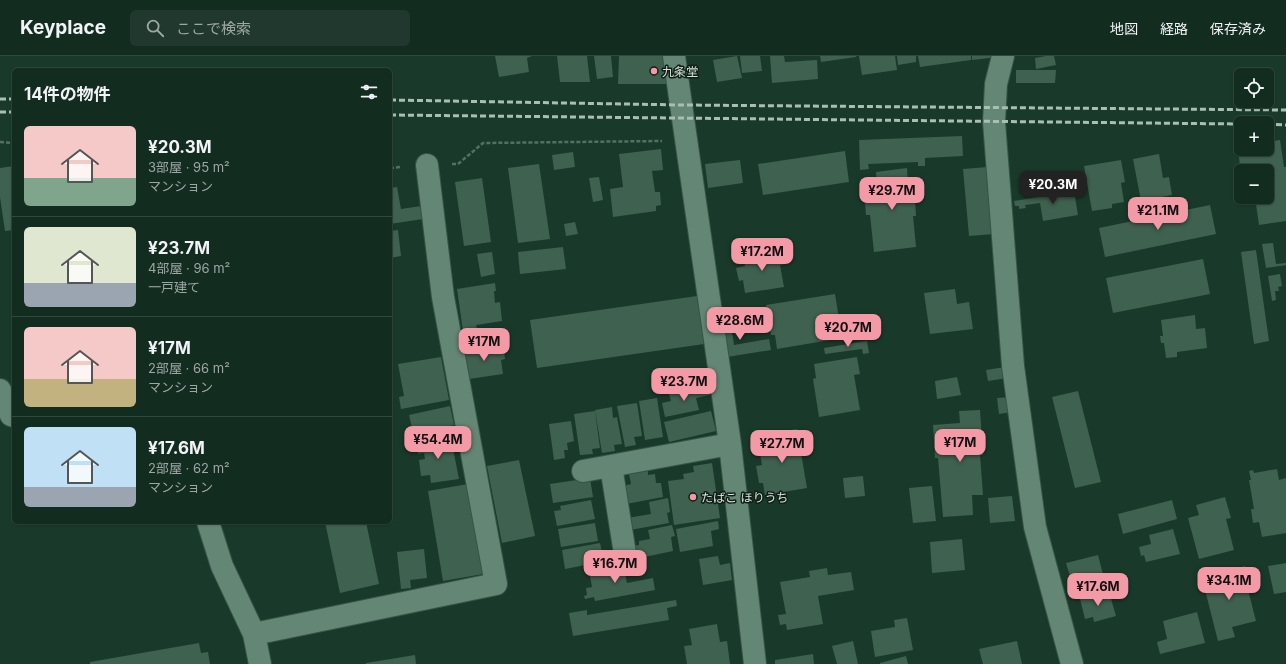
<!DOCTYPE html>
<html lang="ja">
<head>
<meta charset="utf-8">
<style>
  :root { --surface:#132c20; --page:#20382d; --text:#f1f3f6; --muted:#9da7a5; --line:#32483e; --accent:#f49aa6 }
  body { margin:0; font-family:Inter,"Noto Sans JP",sans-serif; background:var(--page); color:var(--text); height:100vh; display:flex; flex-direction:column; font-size:15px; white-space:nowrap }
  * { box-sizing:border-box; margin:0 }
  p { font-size:13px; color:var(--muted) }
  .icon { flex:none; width:22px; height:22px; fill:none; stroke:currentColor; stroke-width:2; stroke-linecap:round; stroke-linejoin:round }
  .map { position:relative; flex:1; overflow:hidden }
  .details { position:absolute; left:12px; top:12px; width:380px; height:456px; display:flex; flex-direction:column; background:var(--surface); border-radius:6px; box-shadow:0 1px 3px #0004,0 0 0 1px var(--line) }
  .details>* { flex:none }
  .buttons { position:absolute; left:1234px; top:12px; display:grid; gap:8px }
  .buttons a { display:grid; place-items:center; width:40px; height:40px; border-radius:6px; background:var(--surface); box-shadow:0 1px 3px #0004,0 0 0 1px var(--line); font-size:20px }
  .price { position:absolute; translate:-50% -34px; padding:0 9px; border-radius:8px; background:var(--accent); color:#111; font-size:13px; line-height:26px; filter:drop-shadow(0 1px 2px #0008) }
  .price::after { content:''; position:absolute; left:50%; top:24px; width:12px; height:9px; margin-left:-6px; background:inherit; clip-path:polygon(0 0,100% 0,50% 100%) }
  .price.current { background:#222; color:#fff }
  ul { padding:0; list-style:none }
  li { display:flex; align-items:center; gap:12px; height:100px; padding:0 12px }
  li+li { border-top:1px solid var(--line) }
  li span { display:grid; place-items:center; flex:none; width:112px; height:80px; border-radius:6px; color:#555 }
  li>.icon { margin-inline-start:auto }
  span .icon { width:48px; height:48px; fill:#fffc; stroke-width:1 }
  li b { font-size:17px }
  h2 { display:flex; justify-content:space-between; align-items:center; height:48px; padding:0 12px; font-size:17px }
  header { display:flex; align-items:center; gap:24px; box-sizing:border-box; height:56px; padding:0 20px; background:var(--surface); border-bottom:1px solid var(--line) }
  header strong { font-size:19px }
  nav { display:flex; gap:22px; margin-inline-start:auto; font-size:14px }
  .search { width:280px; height:36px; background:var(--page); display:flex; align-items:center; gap:10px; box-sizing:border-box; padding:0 14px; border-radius:6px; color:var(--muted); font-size:15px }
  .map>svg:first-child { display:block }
  .building { fill:#3f614f }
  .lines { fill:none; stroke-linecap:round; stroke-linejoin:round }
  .minor-casing { stroke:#375447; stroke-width:24 }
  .path { stroke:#547062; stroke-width:2.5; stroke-dasharray:4 2; stroke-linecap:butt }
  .minor { stroke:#648674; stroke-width:22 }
  .rail { stroke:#a9bfb3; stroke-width:3; stroke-dasharray:6 3; stroke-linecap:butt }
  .poi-dot { fill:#f49aa6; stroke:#101e17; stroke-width:1.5 }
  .labels { text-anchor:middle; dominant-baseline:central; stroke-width:3; stroke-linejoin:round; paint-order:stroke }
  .poi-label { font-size:12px; fill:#d4e6dc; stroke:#101e17; text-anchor:start }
</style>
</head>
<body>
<header>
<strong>Keyplace</strong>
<div class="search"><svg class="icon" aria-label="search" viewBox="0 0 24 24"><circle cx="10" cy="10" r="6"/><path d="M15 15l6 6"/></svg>ここで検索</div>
<nav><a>地図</a><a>経路</a><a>保存済み</a></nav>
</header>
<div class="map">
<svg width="1286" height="608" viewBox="0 0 1286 608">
  <rect width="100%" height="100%" fill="#193a2a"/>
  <path class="building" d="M495,0h37l-5,2 2,14 -30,5z
    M557,0h30l3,26h-30z
    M594,0h17l2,21 -16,2z
    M619,0h50v28h-51z
    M737,0l5,22 -25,4 -4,-22z
    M740,0h20l2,15 -20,2z
    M770,0h14l1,6 32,-2 1,19 -46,4z
    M820,0h36v1l-35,5z
    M859,0h36l2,14 -35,5z
    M897,0h19v6l-18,3z
    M918,0h53v4l-51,7z
    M972,0h25v1l-25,3z
    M1046,0h8l2,9 -20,4 -1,-11z
    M1016,14h40l-1,13h-39z
    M962,80l1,20 -38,2v8h-7v-4l-50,2 1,5 -9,1 -1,-30z
    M1280,84l4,27h2v54l-27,4 -4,-28h12v-26h-26l-4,-25h4v3h26v-7z
    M661,93l2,21 -11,1 3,21h5l1,13 -5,1v5l-43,6 -3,-28 13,-2 -4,-33z
    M845,95l4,31 -86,13 -5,-31z
    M573,96l2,15 -21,3 -2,-15z
    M1159,98l4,24 6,-1 3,18 -31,6 -8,-42z
    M740,104l3,23 -35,5 -3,-24z
    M1121,104l4,22 -4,1 3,19 -12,2v4l-20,3 -8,-45z
    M539,108l11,75 -32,4 -10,-75z
    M14,110v64l-9,1 -5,-34v-29z
    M988,111l6,67 -25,2 -6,-67z
    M907,112l1,16h7l2,17h-2l1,15h-3l3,31 -42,5 -4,-37h-4l-1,-12h5l-2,-19 9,-1 -1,-11z
    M1042,115l3,20 -16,3 -3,-21z
    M599,121l4,23 -10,2 -4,-24z
    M482,122l9,64 -27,4 -9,-64z
    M397,131l4,22 20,-3 2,13 -33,5v-36z
    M1074,135l4,24 -35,6 -3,-18 -15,2 1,3 -7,1v-3h-4l-1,-5z
    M1210,149l6,29 -111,23 -6,-29z
    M575,166l3,12 -12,2 -2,-12z
    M398,174l3,26 -11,2v-27z
    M1273,187l3,21 10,-1v2l-20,3 -4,-24z
    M563,191l3,22 -46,5 -2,-22z
    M782,194l3,14 -5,1 4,22 -39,6 -2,-13 -4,1 -3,-13 9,-2 -2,-10z
    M1256,194l13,91 -15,3 -13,-92z
    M492,196l3,22 -14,3 -4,-23z
    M1203,203l7,35 -97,19 -7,-35z
    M1280,218l2,12 -4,1 1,4h-4l1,9 -4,1 -4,-25z
    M495,227l1,8h-2l1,12 5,-1 2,19 -26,4 1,4 -14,2 -6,-42z
    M955,233l2,15 12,-2 4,27 -43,5 -6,-41z
    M14,234v15h-1l-2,-14z
    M835,238l7,44 -65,11 -2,-14h-4l-5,-30z
    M697,240l7,48 -167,24 -7,-48z
    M729,257l5,32 35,-6 2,11 -44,7 -7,-43z
    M1195,259l1,14 9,-1 2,20 -30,4v5l-11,1 -2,-15h-3l-1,-7h3l-2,-16z
    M867,285l2,12 -6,1 -1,-5 -37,5 -1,-6z
    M493,290l1,7 10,-1 1,7 -4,1 2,14 -34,5 -4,-29z
    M441,301l8,43 -48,9 -2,-12 5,-1 -6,-32z
    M857,301l3,17 -6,1 6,35 -41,7 -6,-38 3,-1 -2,-14z
    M1005,311l2,11 -19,3 -2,-11z
    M957,321l4,18 -24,4 -2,-18z
    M708,330l2,9 -14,3 3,12 -34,7 -3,-14 9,-2 -2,-7z
    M1078,335l23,91 -26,6 -23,-91z
    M1010,341l2,15 -13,2 -2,-16z
    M657,342l6,39 -18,3 -6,-39z
    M637,347l5,33 -8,1 2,8 -11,2 -8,-41z
    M450,350l4,19 -8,2 2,5 -22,5 -2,-7 -11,2 -4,-17z
    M612,351l1,11 4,-1 5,27 -8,1 1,6 -13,2 -7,-43z
    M980,354l3,45h-3l3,40h-11l1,20 -30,2 -5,-59h-3l-2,-33 27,-2 -1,-12z
    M595,355l5,37 -8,1 1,5 -13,1 -6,-41z
    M711,355l5,20 -47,11 -5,-20z
    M571,365l3,20 -7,2 1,7h-4l1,8 -11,2 -5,-36z
    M797,373l10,59 -42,7 -2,-12h-4l-3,-17 6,-1 -4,-23 21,-4 -1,-6z
    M420,381l1,6 30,-5 8,41 -28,4 -1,-8 -9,1 -2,-16 6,-1 -1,-6 -6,1 -3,-16z
    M519,404l16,76 -33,7 -15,-77z
    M712,407l8,55 -46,7 -6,-44 16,-2 -1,-5 11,-2 -1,-6z
    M1277,413l2,11 7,-2v55l-24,4 -3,-15 -6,1 -2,-14h3l-5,-29h2l-2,-9 4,-1 1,3z
    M648,415v4l7,-1 1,9h5l2,14 -37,7 -3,-18 8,-2 -2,-10z
    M863,420l2,20 -20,2 -2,-20z
    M590,422l3,19 -40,6 -3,-19z
    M468,428l15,90 -40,7 -15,-90z
    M932,430l4,35 -23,2 -4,-35z
    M1012,440l3,25 -25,2 -2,-25z
    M1225,441l6,21 -5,1 8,31 -35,9 -11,-41 11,-3 -3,-10z
    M668,442l2,14 -3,1 2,10 -39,7 -3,-12 24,-4 -2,-12z
    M591,444l4,19 -38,7 -3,-15 7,-1 -1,-4z
    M1172,444l5,19 -54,15 -5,-20z
    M718,465l1,8 -8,2 2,15 -33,6 -4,-23z
    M325,466h41l13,62 -39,9z
    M595,467l3,18 -37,6 -3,-18z
    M672,469l3,11 -4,1 2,14 -38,8 -3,-13 7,-1v-4l11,-2 -2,-9z
    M1173,473l7,25 -34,8 -2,-7 -3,1 -2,-9 12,-3 -2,-9z
    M962,483l3,31 -33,3 -2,-31z
    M600,487l3,14 -3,1 1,4 -36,7 -3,-19z
    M424,493l3,29 -17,2 1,8 -10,1 -4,-37z
    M1098,499l7,27 -23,7 -2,-8 -8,2 -6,-20z
    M718,500l2,9 10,-2 2,17 -29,5 -4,-26z
    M1286,507v29l-12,2 -6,-28z
    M623,508l4,19 26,-5 2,12 -60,11 -1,-4 -9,2 -1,-3 3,-1 -1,-7 6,-1 -3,-17z
    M1245,510l3,15 -2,1 10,39 -24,6 3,10 -17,4 -16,-63z
    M827,512l1,7 23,-3 3,18 -36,6 5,28 -36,6 -1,-6 -6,1 -2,-10 8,-1 -6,-32 30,-5 -1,-6z
    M1109,536l7,24 -22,6 -1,-5 -8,2 -5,-20z
    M676,544l1,6 -10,2 2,12 -96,16 -4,-23 18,-3v5z
    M1197,556l8,31 -45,11 -3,-12 10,-3 -4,-18z
    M907,562l6,32 -38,7 -4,-26 24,-4 -1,-7z
    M717,568l3,18 7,-1 3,23h-43l-3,-18 8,-1 -3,-16z
    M853,585l5,23h-21l-5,-18z
    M1017,585l5,23h-39l-4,-15z
    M199,587l2,10 7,-1 2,12h-120v-2z
    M813,598l1,10h-39v-4z
    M415,599l1,9h-50v-1z
    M906,600l2,8h-28v-1z"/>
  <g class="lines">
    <g class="minor-casing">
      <path id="minor" d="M674,0l56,388 25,220
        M1003,0l-7,28 -2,38 19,244 22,161 37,137
        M0,334l11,25 3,1
        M611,410l15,94
        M583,415l147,-27
        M208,466l14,44 32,68 6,30
        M254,578l242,-50 -53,-287 -16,-132"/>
    </g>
    <path class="path" d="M0,86l14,1
      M452,108h6l25,-21 179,-2
      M390,112l11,-1"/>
    <use href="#minor" class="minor"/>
    <path class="rail" d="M0,43h14
      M390,44l292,5 604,5
      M0,56h14
      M390,59l851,9
      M1267,68l19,1"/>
  </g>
  <g class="poi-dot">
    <circle cx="654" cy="15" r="4"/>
    <circle cx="693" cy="441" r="4"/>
  </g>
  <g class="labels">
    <g class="poi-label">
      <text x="662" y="15">九条堂</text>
      <text x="701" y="441">たばこ ほりうち</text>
    </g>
  </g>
</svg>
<div class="buttons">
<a><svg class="icon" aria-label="locate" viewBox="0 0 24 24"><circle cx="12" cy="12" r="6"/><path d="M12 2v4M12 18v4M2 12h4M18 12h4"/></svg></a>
<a>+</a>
<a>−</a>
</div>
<b class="price current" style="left:1053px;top:149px">¥20.3M</b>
<b class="price" style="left:892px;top:155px">¥29.7M</b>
<b class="price" style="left:1158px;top:175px">¥21.1M</b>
<b class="price" style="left:762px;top:216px">¥17.2M</b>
<b class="price" style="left:740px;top:285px">¥28.6M</b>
<b class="price" style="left:848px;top:292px">¥20.7M</b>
<b class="price" style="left:484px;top:306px">¥17M</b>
<b class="price" style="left:684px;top:346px">¥23.7M</b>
<b class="price" style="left:438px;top:404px">¥54.4M</b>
<b class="price" style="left:960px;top:407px">¥17M</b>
<b class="price" style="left:782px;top:408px">¥27.7M</b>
<b class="price" style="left:615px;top:528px">¥16.7M</b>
<b class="price" style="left:1229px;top:545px">¥34.1M</b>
<b class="price" style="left:1098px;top:551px">¥17.6M</b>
<section class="details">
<h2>14件の物件<svg class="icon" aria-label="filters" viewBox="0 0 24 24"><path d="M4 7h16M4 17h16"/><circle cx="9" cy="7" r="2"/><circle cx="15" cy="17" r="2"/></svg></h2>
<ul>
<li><span style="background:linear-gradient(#f6c9c9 65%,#7fa58c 0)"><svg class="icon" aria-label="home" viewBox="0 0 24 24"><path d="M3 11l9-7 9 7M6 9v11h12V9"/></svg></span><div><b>¥20.3M</b><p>3部屋 · 95 m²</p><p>マンション</p></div></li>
<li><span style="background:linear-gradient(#dfe7d0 70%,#9aa5b1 0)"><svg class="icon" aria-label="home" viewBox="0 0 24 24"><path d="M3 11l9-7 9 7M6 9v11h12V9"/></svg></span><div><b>¥23.7M</b><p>4部屋 · 96 m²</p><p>一戸建て</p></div></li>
<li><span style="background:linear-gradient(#f6c9c9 65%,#c2b280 0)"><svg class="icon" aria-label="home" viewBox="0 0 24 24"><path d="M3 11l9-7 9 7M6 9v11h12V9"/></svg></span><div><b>¥17M</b><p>2部屋 · 66 m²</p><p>マンション</p></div></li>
<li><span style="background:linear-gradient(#bfe0f5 75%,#9aa5b1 0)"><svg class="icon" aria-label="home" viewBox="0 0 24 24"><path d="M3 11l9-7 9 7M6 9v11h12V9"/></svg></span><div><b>¥17.6M</b><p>2部屋 · 62 m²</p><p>マンション</p></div></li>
</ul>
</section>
</div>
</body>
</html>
